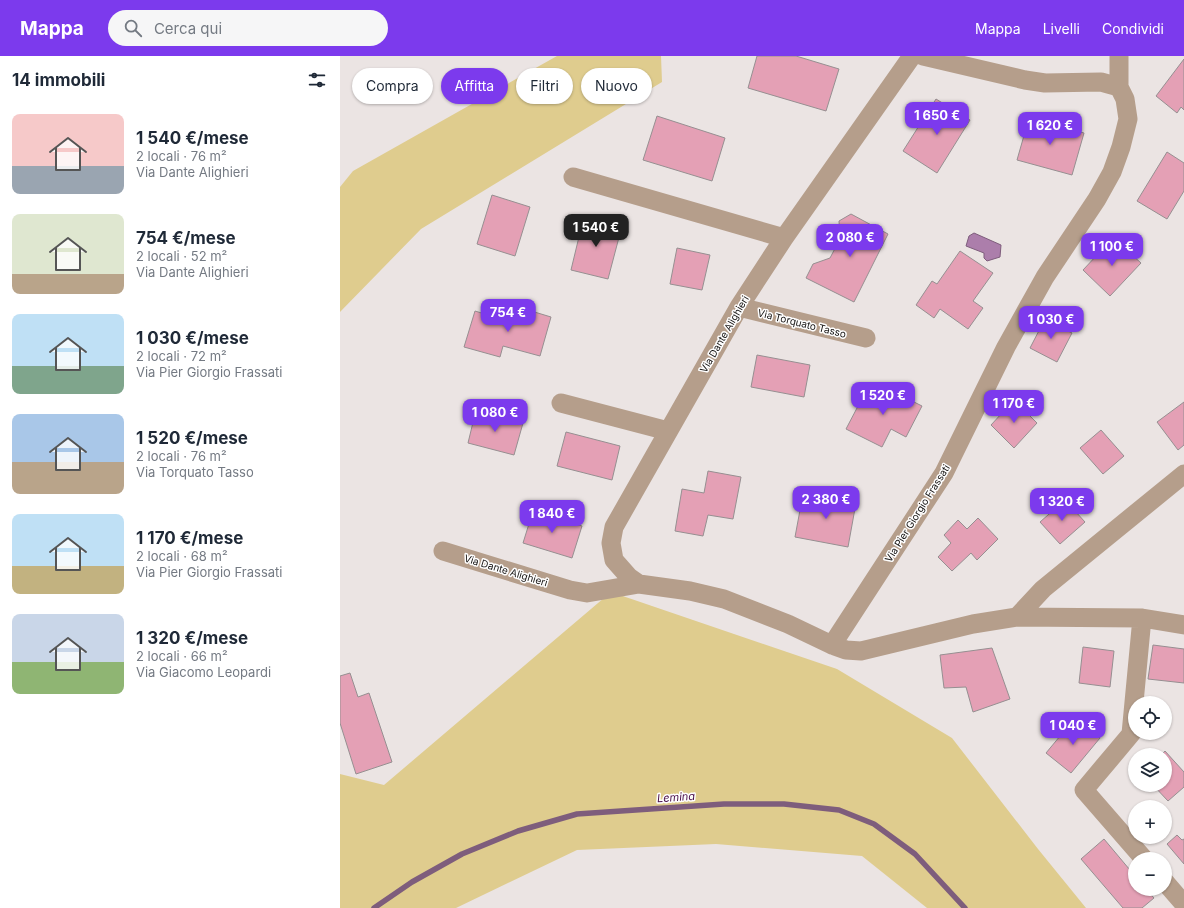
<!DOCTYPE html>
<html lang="it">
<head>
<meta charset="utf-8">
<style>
  :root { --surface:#fff; --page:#f6f6f7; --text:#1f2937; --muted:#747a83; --accent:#7c3aed }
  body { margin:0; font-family:Inter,sans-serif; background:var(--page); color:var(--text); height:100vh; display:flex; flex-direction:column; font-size:15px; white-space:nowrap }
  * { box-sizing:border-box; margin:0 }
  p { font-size:13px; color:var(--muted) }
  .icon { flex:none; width:22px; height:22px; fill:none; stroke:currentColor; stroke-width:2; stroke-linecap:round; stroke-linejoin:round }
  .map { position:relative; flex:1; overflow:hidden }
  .drawer { display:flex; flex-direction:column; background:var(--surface); width:340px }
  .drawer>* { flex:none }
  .guide { position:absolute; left:12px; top:12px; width:380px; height:36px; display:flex; gap:8px }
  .buttons { position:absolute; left:788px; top:640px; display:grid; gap:8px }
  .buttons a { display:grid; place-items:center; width:44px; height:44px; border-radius:50%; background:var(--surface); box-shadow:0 1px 3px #0004; font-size:20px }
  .price { position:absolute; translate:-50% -34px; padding:0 9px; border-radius:8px; background:var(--accent); color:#fff; font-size:13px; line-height:26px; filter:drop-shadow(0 1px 2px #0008) }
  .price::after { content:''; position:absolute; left:50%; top:24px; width:12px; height:9px; margin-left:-6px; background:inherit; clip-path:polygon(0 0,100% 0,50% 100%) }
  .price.on { background:#222; color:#fff }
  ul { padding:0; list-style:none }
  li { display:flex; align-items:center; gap:12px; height:100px; padding:0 12px }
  li span { display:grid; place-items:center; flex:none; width:112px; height:80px; border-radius:8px; color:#555 }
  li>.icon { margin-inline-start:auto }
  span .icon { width:48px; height:48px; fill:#fffc; stroke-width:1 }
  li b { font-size:17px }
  h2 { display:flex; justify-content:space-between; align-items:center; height:48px; padding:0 12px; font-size:17px }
  .pill { padding:0 14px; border-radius:18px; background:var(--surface); box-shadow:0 1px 3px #0004; font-size:14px; line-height:36px }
  .pill.on { background:var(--accent); color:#fff }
  header { display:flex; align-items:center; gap:24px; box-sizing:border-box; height:56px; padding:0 20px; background:var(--accent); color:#fff }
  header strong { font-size:19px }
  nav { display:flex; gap:22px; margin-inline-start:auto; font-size:14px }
  .search { width:280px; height:36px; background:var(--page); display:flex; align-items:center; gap:10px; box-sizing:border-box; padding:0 14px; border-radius:22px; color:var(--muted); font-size:15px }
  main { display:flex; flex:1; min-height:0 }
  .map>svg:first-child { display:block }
  .green { fill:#dfcc8e }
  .water { fill:#ac7eab; stroke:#7e5d7c }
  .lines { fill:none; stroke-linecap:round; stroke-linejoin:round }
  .stream { stroke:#7e5d7c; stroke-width:5.5 }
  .building { fill:#e4a0b5; stroke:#968f91 }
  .street { stroke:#b59e8b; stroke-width:19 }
  .labels { text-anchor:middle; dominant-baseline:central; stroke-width:3; stroke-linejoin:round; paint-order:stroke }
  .street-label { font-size:10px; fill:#12100f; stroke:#fff }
  .water-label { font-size:11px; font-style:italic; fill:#470c48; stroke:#fff }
</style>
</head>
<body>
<header>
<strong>Mappa</strong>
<div class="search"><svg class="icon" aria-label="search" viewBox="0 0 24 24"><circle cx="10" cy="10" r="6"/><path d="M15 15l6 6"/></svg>Cerca qui</div>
<nav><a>Mappa</a><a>Livelli</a><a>Condividi</a></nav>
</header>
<main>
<section class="drawer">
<h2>14 immobili<svg class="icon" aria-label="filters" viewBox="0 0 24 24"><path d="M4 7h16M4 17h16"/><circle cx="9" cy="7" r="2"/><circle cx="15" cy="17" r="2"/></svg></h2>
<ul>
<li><span style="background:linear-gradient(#f6c9c9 65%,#9aa5b1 0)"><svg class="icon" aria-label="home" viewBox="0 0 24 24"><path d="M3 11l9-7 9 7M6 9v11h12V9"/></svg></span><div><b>1 540 €/mese</b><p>2 locali · 76 m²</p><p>Via Dante Alighieri</p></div></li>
<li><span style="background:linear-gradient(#dfe7d0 75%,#b9a48a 0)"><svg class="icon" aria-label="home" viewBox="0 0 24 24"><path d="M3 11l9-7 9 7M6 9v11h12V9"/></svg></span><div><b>754 €/mese</b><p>2 locali · 52 m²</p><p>Via Dante Alighieri</p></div></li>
<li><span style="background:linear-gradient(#bfe0f5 65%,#7fa58c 0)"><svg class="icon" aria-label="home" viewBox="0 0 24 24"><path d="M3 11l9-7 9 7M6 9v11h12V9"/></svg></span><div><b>1 030 €/mese</b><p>2 locali · 72 m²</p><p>Via Pier Giorgio Frassati</p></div></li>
<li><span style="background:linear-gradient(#a9c7e8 60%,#b9a48a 0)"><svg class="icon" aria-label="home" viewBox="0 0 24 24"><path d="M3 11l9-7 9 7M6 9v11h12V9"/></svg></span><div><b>1 520 €/mese</b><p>2 locali · 76 m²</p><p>Via Torquato Tasso</p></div></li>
<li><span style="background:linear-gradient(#bfe0f5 65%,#c2b280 0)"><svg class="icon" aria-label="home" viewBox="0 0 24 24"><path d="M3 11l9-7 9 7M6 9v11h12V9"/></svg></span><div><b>1 170 €/mese</b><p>2 locali · 68 m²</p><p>Via Pier Giorgio Frassati</p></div></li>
<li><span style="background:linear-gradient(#c9d6e8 60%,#8fb573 0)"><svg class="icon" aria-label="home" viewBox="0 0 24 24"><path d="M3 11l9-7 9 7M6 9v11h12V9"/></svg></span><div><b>1 320 €/mese</b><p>2 locali · 66 m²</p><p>Via Giacomo Leopardi</p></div></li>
</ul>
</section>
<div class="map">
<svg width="844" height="852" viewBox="0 0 844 852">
  <rect width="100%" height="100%" fill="#ebe4e3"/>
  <path class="green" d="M217,0h104l1,26 -241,147 -81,83v-125l13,-16z
    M271,536l226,77 115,69 86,111 48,59h-159l-65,-52 -146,-12 -139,6 -121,58h-116v-134l44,11z"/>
  <path class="water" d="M634,177l27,12 -1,12 -13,4 -3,-3v-5l-18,-7 3,-10z"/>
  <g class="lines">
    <path class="stream" d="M34,852l38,-26 50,-28 56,-23 59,-17 147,-10h60l55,6 35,14 41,30 50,54"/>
  </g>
  <path class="building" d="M417,0h39l43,13 -13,42 -78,-23z
    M844,3v51l-3,-3 -4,6 -21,-17z
    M596,43l34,21 -33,53 -34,-22z
    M317,60l68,22 -13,43 -69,-21z
    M689,62l55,15 -12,42 -55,-15z
    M827,96l17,11v28l-17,28 -30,-18z
    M152,139l38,12 -15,49 -38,-12z
    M511,158l37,20 -34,68 -48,-24 7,-14 17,-6 10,-19 -1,-18z
    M244,160l38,10 -14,53 -37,-9z
    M773,182l28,25 -31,33 -27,-26z
    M337,192l33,7 -8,35 -32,-6z
    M620,195l33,22 -20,28 10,7 -15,21 -28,-20 -6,9 -18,-13 16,-24 5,3z
    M178,251l33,10 -11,39 -37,-10 -3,11 -36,-10 11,-36 39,12z
    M705,263l27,14 -15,29 -27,-14z
    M417,299l53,10 -6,32 -53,-10z
    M528,331l19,9 3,-6 32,16 -16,31 -15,-8 -9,18 -36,-18z
    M674,344l23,23 -23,25 -23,-23z
    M844,346v43l-6,5 -21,-28z
    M136,354l47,13 -9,32 -46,-12z
    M761,374l23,26 -21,18 -23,-26z
    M226,376l54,14 -8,34 -55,-14z
    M368,415l33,6 -8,42 -25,-4 -5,21 -28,-5 7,-42 22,4z
    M463,438l53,9 -8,44 -53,-10z
    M725,444l20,22 -25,22 -20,-22z
    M193,455l49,15 -10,32 -49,-15z
    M638,462l20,21 -21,21 -6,-7 -19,18 -14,-14 13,-14 -7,-8 14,-15 9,9z
    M813,589l31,4v34l-36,-4z
    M743,591l31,4 -4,36 -31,-4z
    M652,592l18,51 -37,13 -7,-25 -22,1 -4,-33z
    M10,617l8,24 11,-4 23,69 -36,12 -16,-51v-47z
    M735,662l25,20 -29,35 -25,-20z
    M825,695l19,21v15l-16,14 -15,-16h12v-30h-4z
    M837,779l5,5 2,-1v25l-17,-20z
    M764,783l31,37v13h11l8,9 -12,10h-19l-42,-49z"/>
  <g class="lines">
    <path class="street" d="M572,0l-128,182 -45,69 -125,220 -3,16 3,17 15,17 10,7 51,7 34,8 64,25 44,21 14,5 15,1 112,-27 44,-7 125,1 42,7
      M779,0v31
      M233,121l211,61
      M399,251l127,31
      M221,347l107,28
      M103,495l127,39 17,3 52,-9
      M677,561l26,-28 141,-115
      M802,562l-11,116 -47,56 60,69
      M492,589l112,-172 62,-126 39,-70 52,-78 15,-27 9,-25 7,-28 -3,-20 -6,-12 -18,-5 -56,1 -20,-3 -102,-24
      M825,826l19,22"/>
  </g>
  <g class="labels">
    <g class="street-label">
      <text transform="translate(462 267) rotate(14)">Via Torquato Tasso</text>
      <text transform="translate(384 278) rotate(-60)">Via Dante Alighieri</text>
      <text transform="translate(577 457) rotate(-58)">Via Pier Giorgio Frassati</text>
      <text transform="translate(166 514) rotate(17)">Via Dante Alighieri</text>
    </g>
    <g class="water-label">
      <text transform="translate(336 741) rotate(-4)">Lemina</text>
    </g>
  </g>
</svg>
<div class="buttons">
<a><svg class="icon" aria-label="locate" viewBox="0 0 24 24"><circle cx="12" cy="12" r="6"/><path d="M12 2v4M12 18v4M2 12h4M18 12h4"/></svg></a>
<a><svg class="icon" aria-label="layers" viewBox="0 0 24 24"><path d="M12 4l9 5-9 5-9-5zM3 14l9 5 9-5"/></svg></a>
<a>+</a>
<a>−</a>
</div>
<b class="price" style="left:597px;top:80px">1 650 €</b>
<b class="price" style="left:710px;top:90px">1 620 €</b>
<b class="price on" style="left:256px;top:192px">1 540 €</b>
<b class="price" style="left:510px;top:202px">2 080 €</b>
<b class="price" style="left:772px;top:211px">1 100 €</b>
<b class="price" style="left:168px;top:277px">754 €</b>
<b class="price" style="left:711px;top:284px">1 030 €</b>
<b class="price" style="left:543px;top:360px">1 520 €</b>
<b class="price" style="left:674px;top:368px">1 170 €</b>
<b class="price" style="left:155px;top:377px">1 080 €</b>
<b class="price" style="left:486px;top:464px">2 380 €</b>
<b class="price" style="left:722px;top:466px">1 320 €</b>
<b class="price" style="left:212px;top:478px">1 840 €</b>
<b class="price" style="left:733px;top:690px">1 040 €</b>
<div class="guide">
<a class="pill">Compra</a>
<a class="pill on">Affitta</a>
<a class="pill">Filtri</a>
<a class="pill">Nuovo</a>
</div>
</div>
</main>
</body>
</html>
